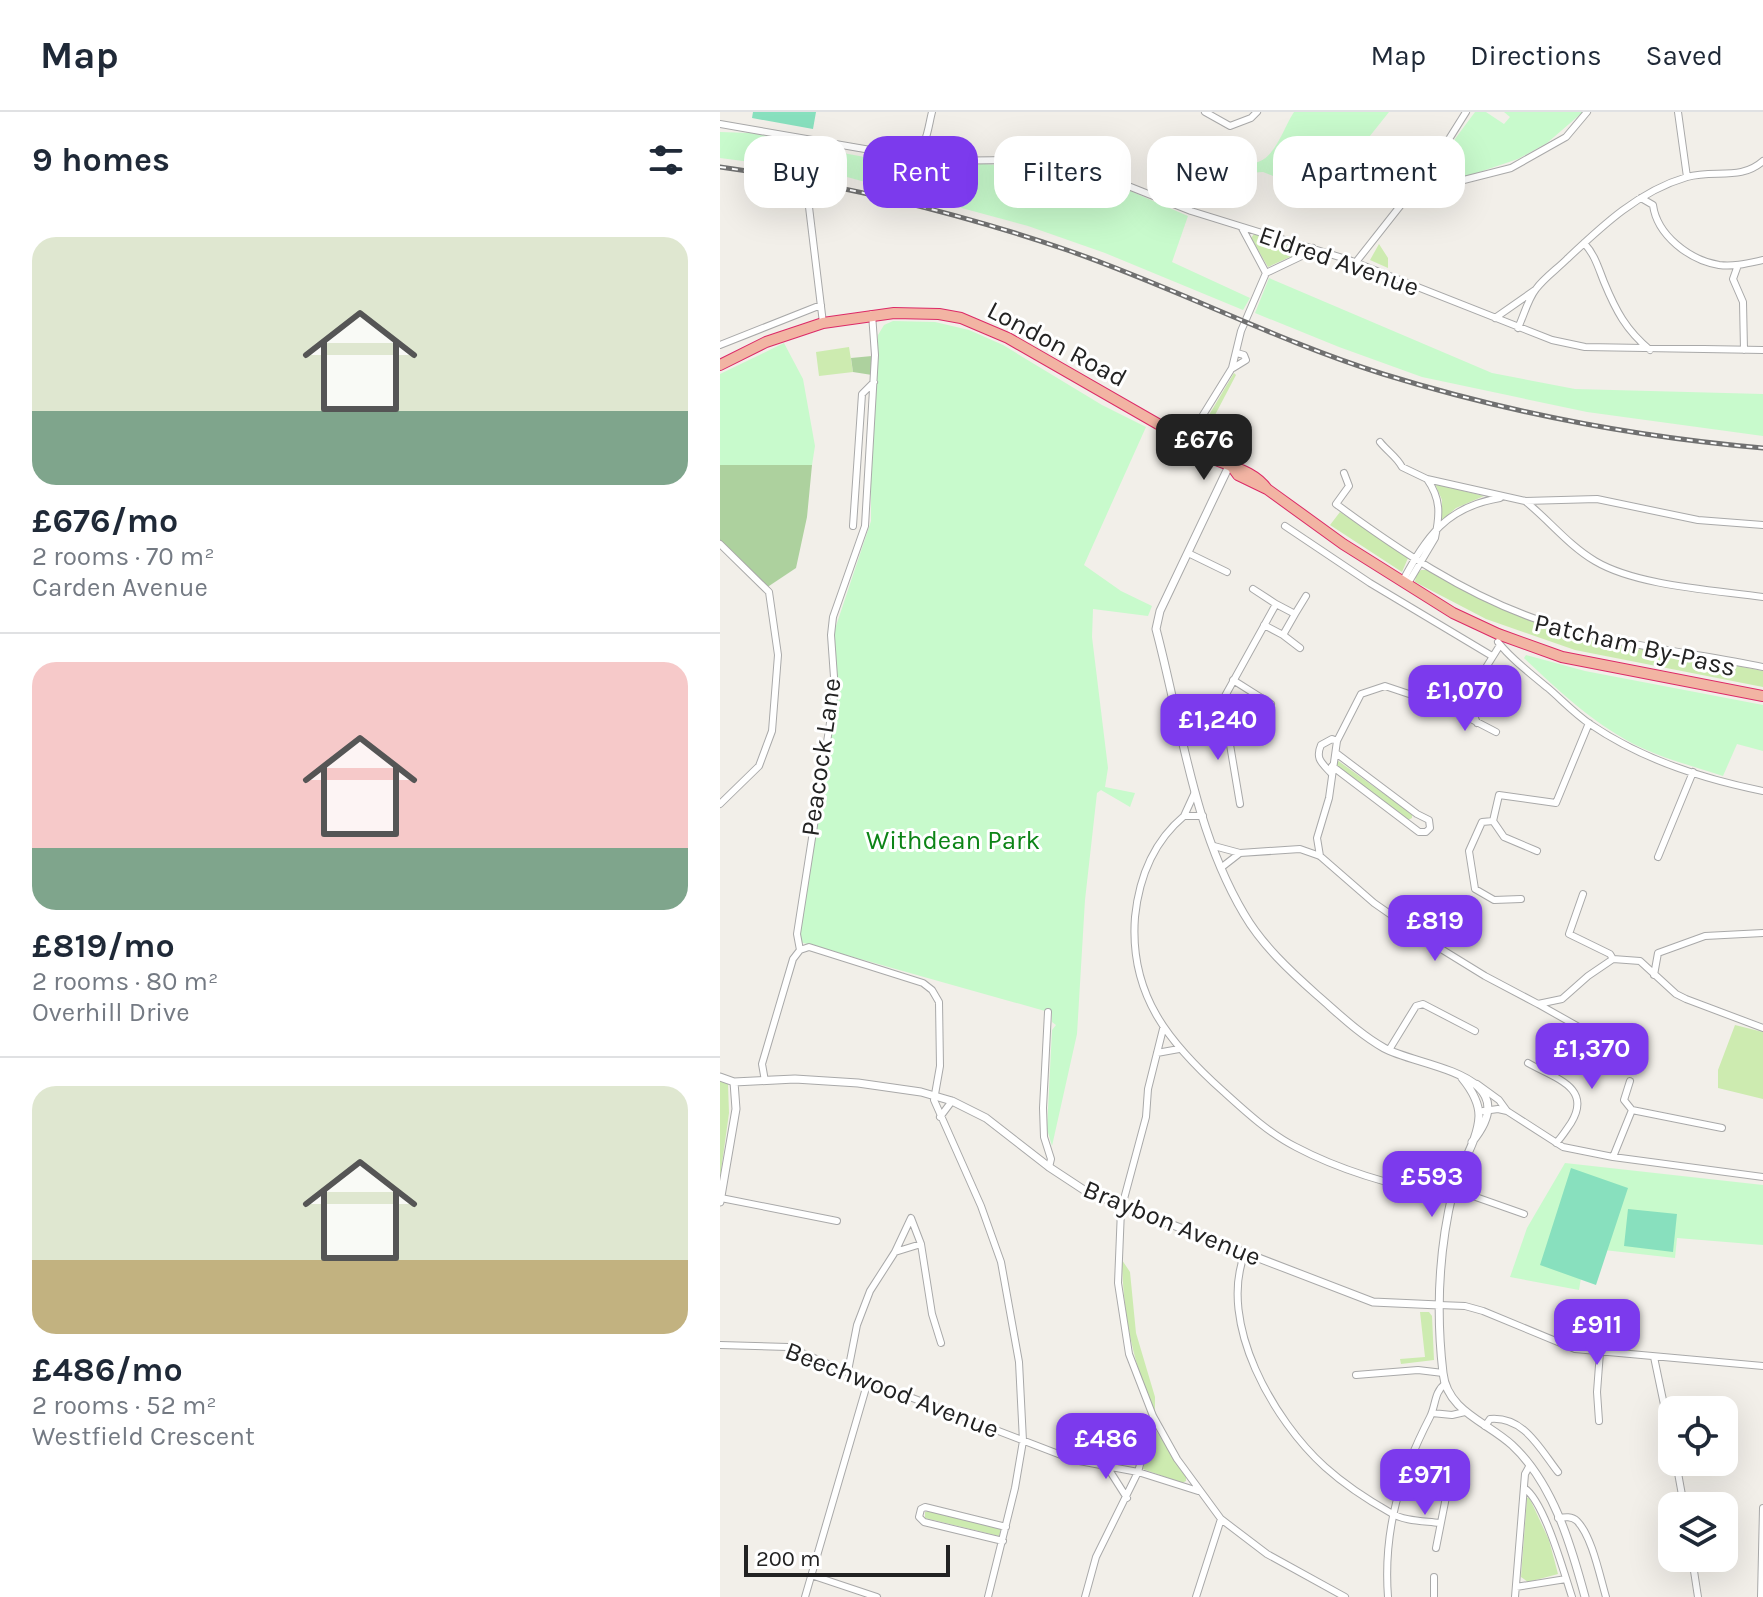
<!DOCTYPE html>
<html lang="en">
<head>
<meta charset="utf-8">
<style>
  :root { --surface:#fff; --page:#f2f2f3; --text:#1f2937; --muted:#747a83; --line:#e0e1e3; --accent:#7c3aed }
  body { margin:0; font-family:Karla,sans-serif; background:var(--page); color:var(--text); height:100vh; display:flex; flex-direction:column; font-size:30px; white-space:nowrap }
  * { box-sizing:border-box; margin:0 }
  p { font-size:26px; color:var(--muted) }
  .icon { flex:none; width:44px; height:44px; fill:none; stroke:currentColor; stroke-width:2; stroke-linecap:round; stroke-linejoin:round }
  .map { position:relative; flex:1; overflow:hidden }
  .drawer { display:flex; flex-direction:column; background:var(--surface); width:720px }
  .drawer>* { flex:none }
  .top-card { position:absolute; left:24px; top:24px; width:760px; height:72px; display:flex; gap:16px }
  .controls { position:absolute; left:938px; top:1284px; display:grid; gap:16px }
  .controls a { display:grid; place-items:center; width:80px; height:80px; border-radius:16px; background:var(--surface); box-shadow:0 8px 32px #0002; font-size:40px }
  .scale { position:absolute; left:24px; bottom:20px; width:206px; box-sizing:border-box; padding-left:8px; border:4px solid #222; border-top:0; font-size:22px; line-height:28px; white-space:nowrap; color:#222; -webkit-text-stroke:6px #fff; paint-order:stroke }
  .price { position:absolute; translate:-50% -68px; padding:0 18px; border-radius:16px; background:var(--accent); color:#fff; font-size:26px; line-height:52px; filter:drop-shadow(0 2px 4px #0008) }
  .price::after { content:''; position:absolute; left:50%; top:48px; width:24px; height:18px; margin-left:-12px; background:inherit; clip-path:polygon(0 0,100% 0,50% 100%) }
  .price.current { background:#222; color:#fff }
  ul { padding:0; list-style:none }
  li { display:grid; align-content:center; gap:16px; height:424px; padding:0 32px }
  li+li { border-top:2px solid var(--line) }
  li span { display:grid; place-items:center; height:248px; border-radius:24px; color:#555 }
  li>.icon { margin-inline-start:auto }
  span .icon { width:144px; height:144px; fill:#fffc; stroke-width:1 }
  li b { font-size:34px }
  h2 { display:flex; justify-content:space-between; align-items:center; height:96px; padding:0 32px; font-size:34px }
  .pill { padding:0 28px; border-radius:24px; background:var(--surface); box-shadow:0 8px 32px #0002; font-size:28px; line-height:72px }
  .pill.current { background:var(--accent); color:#fff }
  header { display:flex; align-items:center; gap:48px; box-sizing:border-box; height:112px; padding:0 40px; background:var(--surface); border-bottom:2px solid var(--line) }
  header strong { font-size:38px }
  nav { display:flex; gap:44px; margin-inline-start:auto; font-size:28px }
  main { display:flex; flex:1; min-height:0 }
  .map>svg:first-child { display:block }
  .grass { fill:#cdebb0 }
  .forest { fill:#add19e }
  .park { fill:#c8facc }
  .pitch { fill:#88e0be }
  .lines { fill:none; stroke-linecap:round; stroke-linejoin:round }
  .minor-casing { stroke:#a9a9a9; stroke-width:8 }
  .tertiary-casing { stroke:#a9a9a9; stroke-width:9 }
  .trunk-casing { stroke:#dc2a67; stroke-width:12 }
  .minor { stroke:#fff; stroke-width:6 }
  .tertiary { stroke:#fff; stroke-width:7 }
  .trunk { stroke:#f2b4a3; stroke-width:10 }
  .rail-casing { stroke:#707070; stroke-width:5 }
  .rail { stroke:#fff; stroke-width:2; stroke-dasharray:6; stroke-linecap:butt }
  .labels { text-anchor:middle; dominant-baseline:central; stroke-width:6; stroke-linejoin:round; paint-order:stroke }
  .street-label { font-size:26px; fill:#222; stroke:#fff }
  .park-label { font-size:26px; fill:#0c8416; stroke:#fff }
</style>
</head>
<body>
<header>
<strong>Map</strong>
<nav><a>Map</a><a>Directions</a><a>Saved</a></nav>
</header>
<main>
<section class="drawer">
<h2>9 homes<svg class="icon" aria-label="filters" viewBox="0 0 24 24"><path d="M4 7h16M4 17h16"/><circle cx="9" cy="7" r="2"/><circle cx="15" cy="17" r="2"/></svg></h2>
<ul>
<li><span style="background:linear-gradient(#dfe7d0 70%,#7fa58c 0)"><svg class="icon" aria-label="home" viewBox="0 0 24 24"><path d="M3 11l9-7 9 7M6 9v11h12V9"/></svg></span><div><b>£676/mo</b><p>2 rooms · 70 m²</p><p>Carden Avenue</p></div></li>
<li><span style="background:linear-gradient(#f6c9c9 75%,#7fa58c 0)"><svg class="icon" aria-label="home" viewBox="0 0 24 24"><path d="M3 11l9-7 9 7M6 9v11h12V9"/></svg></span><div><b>£819/mo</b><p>2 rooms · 80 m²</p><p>Overhill Drive</p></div></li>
<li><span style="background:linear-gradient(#dfe7d0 70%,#c2b280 0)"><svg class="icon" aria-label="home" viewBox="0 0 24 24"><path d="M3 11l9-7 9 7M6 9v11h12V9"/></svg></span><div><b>£486/mo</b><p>2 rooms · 52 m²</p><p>Westfield Crescent</p></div></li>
</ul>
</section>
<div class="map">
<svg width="1043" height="1485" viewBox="0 0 1043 1485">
  <rect width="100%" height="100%" fill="#f2efe9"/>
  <path class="grass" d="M534,122l47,14 2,3 -35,16 -17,-29z
    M659,132l9,14v10l-18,-8z
    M129,235l4,25 -34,4 -3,-24z
    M514,261l2,2 -32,61 -4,-6z
    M715,372l49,12 -28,12 -14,12v-20z
    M620,400l68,46 -6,14 -72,-47z
    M701,458h6c39,19 76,43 117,55 71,22 146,31 219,46v16l-188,-37 -89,-31 -71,-37 1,-7z
    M617,648l75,54v4l-4,2 -71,-54z
    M1015,913l28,7v67l-45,-11v-18z
    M0,969l8,3 1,29 -9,65z
    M402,1148l8,12 6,61 19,64v17c-22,-51 -32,-99 -33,-154z
    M700,1200h9l3,4 2,44 -33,4 -1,-5 25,-2z
    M430,1317h5l31,48v4l-4,2 -39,-14z
    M809,1385l20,43 9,34 -30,8 -7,-5 6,-79z
    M210,1399l71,18 -2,7 -74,-18v-6z"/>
  <path class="forest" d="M152,244v19l-19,-3 -2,-14z
    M0,353h92l-5,52 -11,51 -30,20 -46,-45z"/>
  <path class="park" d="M574,0h95l-66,83 -60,-23 -46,3 -11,-4 8,-14c8,3 16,4 25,4 6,1 14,3 19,1 18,-6 26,-35 36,-50z
    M755,0h11l18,12 6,-7 -6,-5h79l-36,31 -29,16 -104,35z
    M0,20l30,1 69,11 -8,26 -91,-12z
    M112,39l98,18 52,-5 72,4 67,19 67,29 -16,46 78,36 -7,12 -138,-57 -77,-27 -207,-56 3,-14z
    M549,166l223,95 83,16 188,5v42l-176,-24 -165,-35 -83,-30 -84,-34z
    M173,209l42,1 34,8 34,15 99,60 44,22 -62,138 37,26 31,15 -4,10 -55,-7 -1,28 16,131 -3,19 30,6 -5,14 -29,-17 -4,3 -12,107 -8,134 -25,112 -5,-17 5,-99 4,-5 -4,-3v-9l-252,-71 -2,-6 39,-249 -4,-52 38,-114v-64l5,-62 2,-60 6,-10z
    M64,231l19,36 12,67 -3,19h-92v-91z
    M806,543l59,16 178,34v46l-26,-7 -14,32c-27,-9 -55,-16 -81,-28 -45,-21 -82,-56 -118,-90z
    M845,1051l198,22v60l-86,-7 -2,20 -89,-10 -7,42 -69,-13 17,-49z"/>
  <path class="pitch" d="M33,0h63l-3,17 -61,-11z
    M851,1056l57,20 -32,97 -56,-20z
    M908,1097l49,5 -4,38 -49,-6z"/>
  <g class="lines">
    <g class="minor-casing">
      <path id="minor" d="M485,0l25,14 21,-8 6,-6
        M958,0l9,65
        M0,12l191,33c16,-7 17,-30 21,-45
        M198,42l12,7 83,-1 75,10 103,41 158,49 203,80 33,7 178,3
        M714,51l14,21
        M921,86l12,7c4,30 36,55 66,60 15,2 30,-2 44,-5
        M683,90l45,-18 63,-16 55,-31 21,-25
        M522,116l24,45 42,-20 5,-5
        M864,131c11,12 14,24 20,39 12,29 22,48 46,68
        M636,150l78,-99 32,-51
        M1018,153l-5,14 10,23 1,48
        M775,206l40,-28
        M103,211l-14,-116 16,-65
        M798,216c6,-13 10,-29 18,-39 8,-11 21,-20 31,-30 36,-34 72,-68 120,-82 27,-8 54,4 76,-16
        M0,233l101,-40
        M513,256l13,-8 -2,-5 -7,-2
        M465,324l13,-13 34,-55 9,-37 25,-58
        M660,330c7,9 17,15 22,25l25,12
        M624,361l5,13 -13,18c61,45 128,90 200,115 73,25 152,33 227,48
        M805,389c24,19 43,44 70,60 42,25 119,29 168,36
        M133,414l9,-132 12,-12
        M565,414l85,57 122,73
        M0,432l49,48 9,63 -6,76 -13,35 -39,38
        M468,441l39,19
        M682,470c25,-46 44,-75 98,-84
        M687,473l28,-47c5,-24 6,-39 -8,-59l98,22 72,-2 101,21 65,5
        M533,477l23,15
        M575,502l11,-18
        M563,523l17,13
        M778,530c13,17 33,32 50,46 14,12 27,26 42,36 51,35 113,55 173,67
        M513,568l38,24
        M747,586l10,25
        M728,595l48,25
        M505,603l15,89
        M460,611l45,-8v-19l51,-92 19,10 -12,21 -19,-10
        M612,654l87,66h7l4,-4 -1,-8 -12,-6 -81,-61
        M611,661c-9,-10 -16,-14 -10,-28l11,-6 5,2
        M464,704l11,-24
        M483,704h-19c-31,26 -45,62 -49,101 -6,78 34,126 89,175 22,20 46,42 72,55 49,26 102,40 156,50
        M773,709l-11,1 -13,29 6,38 19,11 27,-1
        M494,734l26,7
        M817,739l-33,-14 -11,-16 6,-26 57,8 33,-80
        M600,744l-3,-18 12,-40 8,-57 24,-47 24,-8 63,21 19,-9 33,-53
        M938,745l35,-85
        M502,755l18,-14 60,-4 20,7 54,47 59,41 52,32 53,28 24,-5 26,-23 25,-17 27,2 36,33 10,5 77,29
        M863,782l-14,40 41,20 3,5
        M80,838l9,-3 114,36 9,7 7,12 1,64 -6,34 47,106 20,56 18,100 4,79 -8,47 -27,109
        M80,838l-3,-16 38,-243 -4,-56 2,-18 32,-91 10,-171 -3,-41
        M934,863l4,-22 47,-17 58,-3
        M818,892l55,31 23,8
        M328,900l-5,96 1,29 7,22 -2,8
        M443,917l-15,60 -2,28 -25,93 -3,73 11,71 24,62 24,43 44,60 46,35 78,43
        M669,938l27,-44 7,-2 52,27
        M437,941l22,-4
        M808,951c26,15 65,24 43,60 -5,7 -9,14 -15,20
        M45,969l-3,-17 31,-105 7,-9
        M910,969l-6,19 8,10
        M757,972l22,16 8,11 56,36 50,10 150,20
        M912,998l90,18
        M763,999l15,-2 9,2
        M220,1005l12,-16
        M893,1045l19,-47
        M733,1077l71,25
        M1,1086l116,23
        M175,1140l16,-34 10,26
        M525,1141c-28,70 29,168 80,214 20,18 43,33 66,46 12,8 34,8 48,10
        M719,1193l26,1 18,5 92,38 188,17
        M0,1233l68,2 80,34 206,79 64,12 60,19
        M934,1245l18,86
        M128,1259l9,-46 13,-34 25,-39 26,-8 11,70 9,29
        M636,1263l62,-5 25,3
        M712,1301l20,2 13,-3
        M879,1309l-2,-29 3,-40
        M765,1314l5,-7c34,-3 50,30 68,53
        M956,1350l8,44
        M386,1353l21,33
        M804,1376c20,12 40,85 48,109
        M838,1406c7,-1 14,-2 19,3 15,15 23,56 29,76
        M283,1429l-79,-19 -5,-5 2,-8 4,-2 81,20
        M716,1436l11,-56
        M972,1446l6,39
        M91,1463l66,22
        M714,1465v20
        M796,1475l50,-8
        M85,1485l63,-216
        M365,1485l11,-40 42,-85 15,-56
        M476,1485l25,-78
        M668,1485c-5,-67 12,-122 42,-180 6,-12 4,-25 15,-33
        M795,1485l10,-123 5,-9
        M1041,1485l2,-89"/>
    </g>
    <g class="tertiary-casing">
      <path id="tertiary" d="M509,354l-69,145 -4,18c25,94 37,199 88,285 18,31 46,57 73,81 21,18 42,39 67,53 37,20 144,25 88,94
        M0,965l14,5 61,-3 63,4 63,9 31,9 34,17 63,49 38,25 286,110 66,3
        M742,966c9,11 17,24 17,38 -1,26 -20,50 -26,75 -14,58 -17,122 -10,182 4,38 44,49 69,72 41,38 59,100 73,152
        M0,1090l16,-93 -2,-27"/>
    </g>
    <g class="trunk-casing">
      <path id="trunk" d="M0,253l46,-23 57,-19 71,-10 45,1 22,4 47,20 150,86 44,18 23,15 13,18 29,14 76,55 110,69 45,21 64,23 201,39
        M464,325c20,30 63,24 83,52"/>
    </g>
    <use href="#minor" class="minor"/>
    <use href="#tertiary" class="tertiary"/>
    <use href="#trunk" class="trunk"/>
    <g class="rail-casing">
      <path id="rail" d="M0,55c119,17 233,44 347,83 107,37 208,90 316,124 123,38 252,63 380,74"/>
    </g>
    <use href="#rail" class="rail"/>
  </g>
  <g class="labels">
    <g class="street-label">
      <text transform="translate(619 149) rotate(19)">Eldred Avenue</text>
      <text transform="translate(337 232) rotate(28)">London Road</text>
      <text transform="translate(915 533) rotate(13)">Patcham By-Pass</text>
      <text transform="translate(101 645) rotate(-82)">Peacock Lane</text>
      <text transform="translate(452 1111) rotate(22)">Braybon Avenue</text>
      <text transform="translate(172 1278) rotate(21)">Beechwood Avenue</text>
    </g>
    <g class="park-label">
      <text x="233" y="728">Withdean Park</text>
    </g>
  </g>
</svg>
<div class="controls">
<a><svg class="icon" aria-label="locate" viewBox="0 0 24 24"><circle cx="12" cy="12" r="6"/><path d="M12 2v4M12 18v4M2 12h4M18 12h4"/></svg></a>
<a><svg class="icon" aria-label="layers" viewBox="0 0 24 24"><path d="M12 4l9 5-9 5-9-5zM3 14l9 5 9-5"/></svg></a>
</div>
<div class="scale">200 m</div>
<b class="price current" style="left:484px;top:370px">£676</b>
<b class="price" style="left:745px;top:621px">£1,070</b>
<b class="price" style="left:498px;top:650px">£1,240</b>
<b class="price" style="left:715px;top:851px">£819</b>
<b class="price" style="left:872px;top:979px">£1,370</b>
<b class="price" style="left:712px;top:1107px">£593</b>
<b class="price" style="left:877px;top:1255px">£911</b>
<b class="price" style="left:386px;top:1369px">£486</b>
<b class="price" style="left:705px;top:1405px">£971</b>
<div class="top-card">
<a class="pill">Buy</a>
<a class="pill current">Rent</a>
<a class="pill">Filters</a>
<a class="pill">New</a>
<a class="pill">Apartment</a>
</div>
</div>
</main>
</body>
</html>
